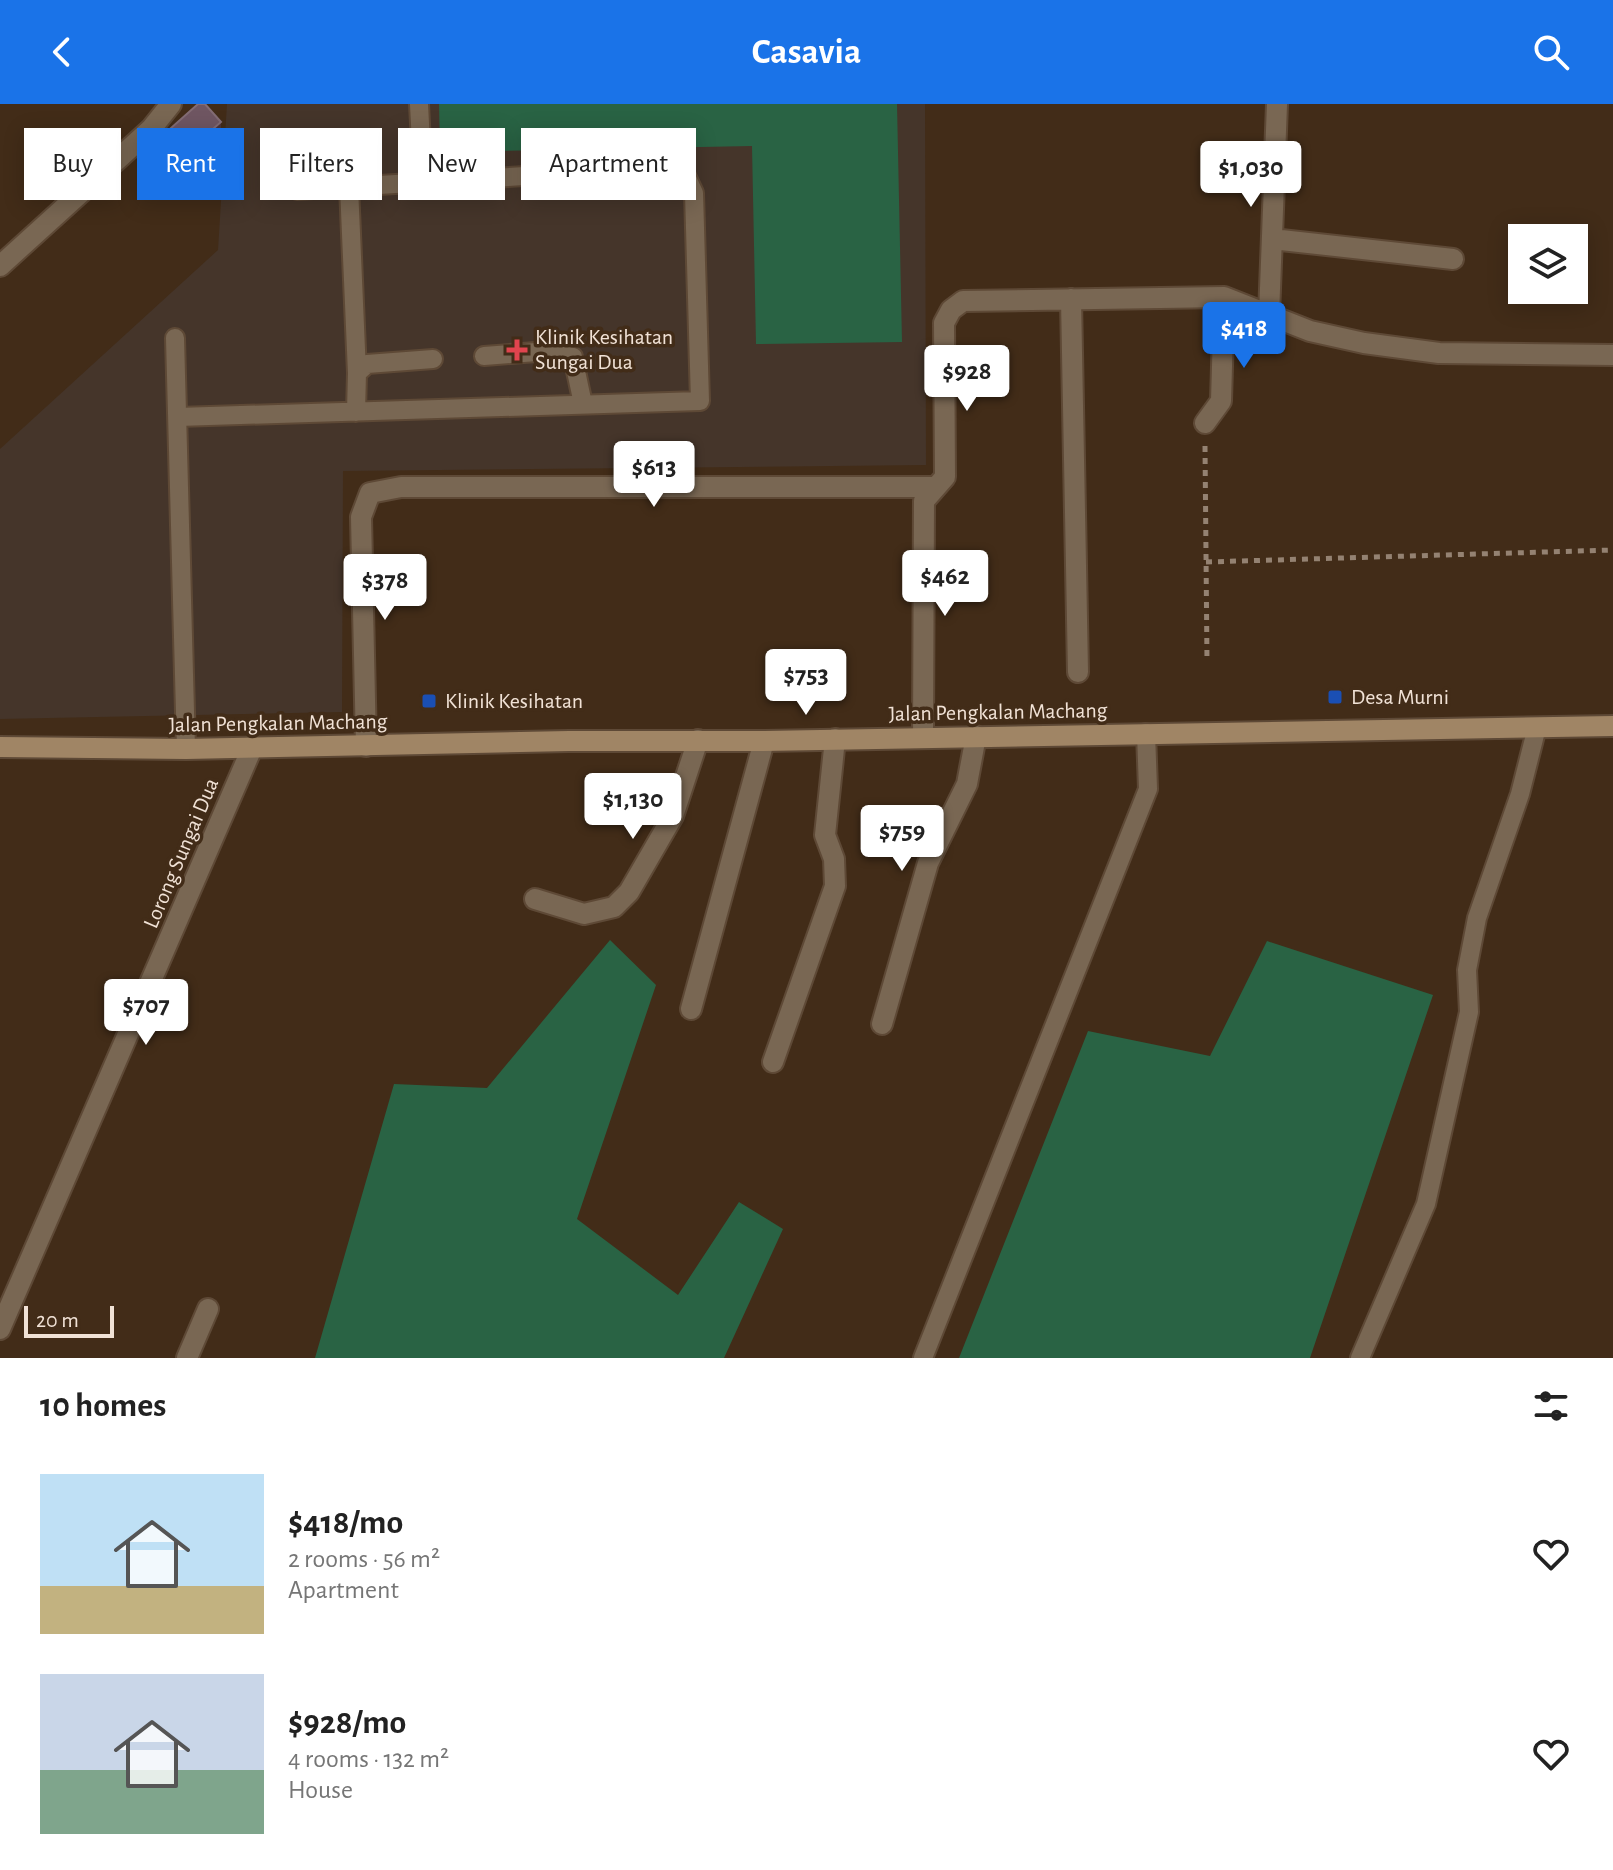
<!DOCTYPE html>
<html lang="en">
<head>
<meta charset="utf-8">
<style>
  :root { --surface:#fff; --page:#f2f2f2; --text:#222; --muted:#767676; --accent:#1a73e8 }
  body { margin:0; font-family:"Alegreya Sans",sans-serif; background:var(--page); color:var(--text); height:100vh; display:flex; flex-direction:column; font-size:30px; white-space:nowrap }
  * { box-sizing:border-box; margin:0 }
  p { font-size:26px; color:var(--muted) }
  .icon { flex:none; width:44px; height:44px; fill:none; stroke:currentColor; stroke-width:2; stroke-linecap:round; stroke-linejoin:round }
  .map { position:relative; height:1254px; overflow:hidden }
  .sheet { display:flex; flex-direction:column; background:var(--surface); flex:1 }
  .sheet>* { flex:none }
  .guide { position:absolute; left:24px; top:24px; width:800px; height:72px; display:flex; gap:16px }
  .tools { position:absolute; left:1508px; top:120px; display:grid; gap:16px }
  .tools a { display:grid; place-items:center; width:80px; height:80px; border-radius:0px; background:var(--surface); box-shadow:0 4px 20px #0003; font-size:40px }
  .scale { position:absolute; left:24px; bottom:20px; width:90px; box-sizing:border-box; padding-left:8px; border:4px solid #f1e2d6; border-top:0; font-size:22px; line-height:28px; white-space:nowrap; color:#f1e2d6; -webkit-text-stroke:6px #422c18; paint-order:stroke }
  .price { position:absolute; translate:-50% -68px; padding:0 18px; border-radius:8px; background:#fff; color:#222; font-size:26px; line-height:52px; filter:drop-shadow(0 2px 4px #0008) }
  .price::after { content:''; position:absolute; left:50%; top:48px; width:24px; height:18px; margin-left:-12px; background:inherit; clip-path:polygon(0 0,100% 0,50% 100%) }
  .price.selected { background:var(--accent); color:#fff }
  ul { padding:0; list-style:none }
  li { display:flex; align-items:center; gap:24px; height:200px; padding:0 40px }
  li span { display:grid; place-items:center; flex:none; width:224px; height:160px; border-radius:0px; color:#555 }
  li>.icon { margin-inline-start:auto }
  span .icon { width:96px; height:96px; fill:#fffc; stroke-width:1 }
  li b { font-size:34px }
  h2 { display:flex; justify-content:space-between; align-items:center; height:96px; padding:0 40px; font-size:34px }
  .tag { padding:0 28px; border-radius:0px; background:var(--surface); box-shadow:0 4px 20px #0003; font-size:28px; line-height:72px }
  .tag.selected { background:var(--accent); color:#fff }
  header { display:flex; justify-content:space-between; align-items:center; height:104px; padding:0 40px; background:var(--accent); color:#fff; font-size:36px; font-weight:700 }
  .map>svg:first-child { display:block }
  .medical { fill:#45352a }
  .green { fill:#296344 }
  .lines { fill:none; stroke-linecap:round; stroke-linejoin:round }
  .lane-casing { stroke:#5e4936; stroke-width:22 }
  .street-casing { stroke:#5e4936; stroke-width:24 }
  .secondary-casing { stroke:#5e4936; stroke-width:24 }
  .path { stroke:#948272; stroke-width:5; stroke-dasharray:6 6; stroke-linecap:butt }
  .lane { stroke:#796753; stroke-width:18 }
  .street { stroke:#796753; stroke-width:20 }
  .secondary { stroke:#a08565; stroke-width:20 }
  .wall { fill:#5f4554 }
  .shaded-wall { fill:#4d3436 }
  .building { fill:#6f5662; stroke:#836c74; stroke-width:2 }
  .health-dot { fill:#e0444e; stroke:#422c18; stroke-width:3 }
  .transit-dot { fill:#1a4fb4; stroke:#422c18; stroke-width:3 }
  .labels { text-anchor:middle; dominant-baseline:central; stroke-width:7; stroke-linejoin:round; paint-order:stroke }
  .poi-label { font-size:22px; fill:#f1e2d6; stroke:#422c18; text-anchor:start }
  .street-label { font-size:22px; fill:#f1e2d6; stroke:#422c18 }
</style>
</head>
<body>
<header><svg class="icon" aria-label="back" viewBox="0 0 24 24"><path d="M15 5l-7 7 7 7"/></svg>Casavia<svg class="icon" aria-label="search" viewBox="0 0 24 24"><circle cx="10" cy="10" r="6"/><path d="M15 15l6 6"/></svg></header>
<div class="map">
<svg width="1613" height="1254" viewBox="0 0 1613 1254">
  <rect width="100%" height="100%" fill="#422c18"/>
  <path class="medical" d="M227,0h698l1,361 -583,6 -1,241 -342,7v-270l218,-199z"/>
  <path class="green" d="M439,0h458l5,238 -146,2 -4,-198 -312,6z
    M610,836l46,45 -79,234 101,76 61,-93 44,27 -59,129h-409l79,-274 93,4z
    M1267,837l166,54 -123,363h-351l129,-327 122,25z"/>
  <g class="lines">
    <g class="lane-casing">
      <path id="lane" d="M419,0l4,79
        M349,83l8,186
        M175,234l11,411
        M484,252l65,-5 24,6 10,47
        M356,308l1,-39 10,-9 66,-5
        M178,313l522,-16 -6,-208 -8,-17 -13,-9 -376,23
        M923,1254l225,-569 -2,-56
        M1360,1254l66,-154 43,-192 -2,-42 10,-52 43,-124 17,-67"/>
    </g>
    <g class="street-casing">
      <path id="street" d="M1272,135l181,20
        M0,162l151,-137 20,-25
        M1071,195l7,373
        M1269,211l8,-211
        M1205,319l16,-22 3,-104
        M923,632l1,-235 21,-24 -1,-154 7,-13 12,-9 261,-4 86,34 54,12 75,10 174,2
        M366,642l-5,-229 9,-24 31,-6h534
        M535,795l49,15 30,-7 15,-15 44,-76 25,-76
        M691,905l73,-268
        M882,920l46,-161 39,-79 9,-48
        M773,958l62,-176 -1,-27 -9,-24 10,-96
        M0,1225l252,-581
        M187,1254l21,-49"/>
    </g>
    <g class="secondary-casing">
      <path id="secondary" d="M0,643l186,2 383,-8h195l849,-15"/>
    </g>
    <path class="path" d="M1205,342l2,215
      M1206,458l407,-12"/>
    <use href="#lane" class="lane"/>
    <use href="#street" class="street"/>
    <use href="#secondary" class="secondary"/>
  </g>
  <path class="wall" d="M171,24l50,9 -31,27 -19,-22z"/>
  <path class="shaded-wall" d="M221,18v15l-31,27v-15z"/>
  <path class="building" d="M198,0h7l16,18 -31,27 -19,-21z"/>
  <path class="health-dot" d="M513 234h8v8h8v8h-8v8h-8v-8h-8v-8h8z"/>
  <g class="transit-dot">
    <rect x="1327" y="585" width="16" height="16" rx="4"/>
    <rect x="421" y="589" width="16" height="16" rx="4"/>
  </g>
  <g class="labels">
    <g class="poi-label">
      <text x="535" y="233">Klinik Kesihatan<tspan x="535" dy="25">Sungai Dua</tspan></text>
      <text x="1351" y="593">Desa Murni</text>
      <text x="445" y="597">Klinik Kesihatan</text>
    </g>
    <g class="street-label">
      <text transform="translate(998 608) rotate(-1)">Jalan Pengkalan Machang</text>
      <text transform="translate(278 619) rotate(-1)">Jalan Pengkalan Machang</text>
      <text transform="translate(181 749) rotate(-67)">Lorong Sungai Dua</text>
    </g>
  </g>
</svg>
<div class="tools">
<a><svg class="icon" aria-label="layers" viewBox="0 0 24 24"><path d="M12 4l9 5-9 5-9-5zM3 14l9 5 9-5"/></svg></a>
</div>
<div class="scale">20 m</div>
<b class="price" style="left:1251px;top:105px">$1,030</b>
<b class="price selected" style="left:1244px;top:266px">$418</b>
<b class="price" style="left:967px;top:309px">$928</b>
<b class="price" style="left:654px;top:405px">$613</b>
<b class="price" style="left:945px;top:514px">$462</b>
<b class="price" style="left:385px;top:518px">$378</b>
<b class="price" style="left:806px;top:613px">$753</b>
<b class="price" style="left:633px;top:737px">$1,130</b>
<b class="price" style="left:902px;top:769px">$759</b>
<b class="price" style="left:146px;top:943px">$707</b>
<div class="guide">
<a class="tag">Buy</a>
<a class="tag selected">Rent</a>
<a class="tag">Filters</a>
<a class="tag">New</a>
<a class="tag">Apartment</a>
</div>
</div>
<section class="sheet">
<h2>10 homes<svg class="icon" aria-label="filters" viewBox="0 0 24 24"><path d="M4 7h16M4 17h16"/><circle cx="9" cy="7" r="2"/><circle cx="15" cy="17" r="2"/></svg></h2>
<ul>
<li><span style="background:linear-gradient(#bfe0f5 70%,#c2b280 0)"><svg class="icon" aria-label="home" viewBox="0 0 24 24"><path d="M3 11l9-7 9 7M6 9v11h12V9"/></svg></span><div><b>$418/mo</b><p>2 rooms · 56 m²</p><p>Apartment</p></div><svg class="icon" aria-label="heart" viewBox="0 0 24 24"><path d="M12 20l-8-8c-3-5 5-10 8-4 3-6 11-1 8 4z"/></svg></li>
<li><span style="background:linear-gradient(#c9d6e8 60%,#7fa58c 0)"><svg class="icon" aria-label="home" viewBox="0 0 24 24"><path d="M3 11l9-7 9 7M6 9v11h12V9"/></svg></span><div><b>$928/mo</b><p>4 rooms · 132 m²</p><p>House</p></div><svg class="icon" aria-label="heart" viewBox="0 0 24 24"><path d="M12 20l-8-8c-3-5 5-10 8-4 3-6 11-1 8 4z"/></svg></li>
</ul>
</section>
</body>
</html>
